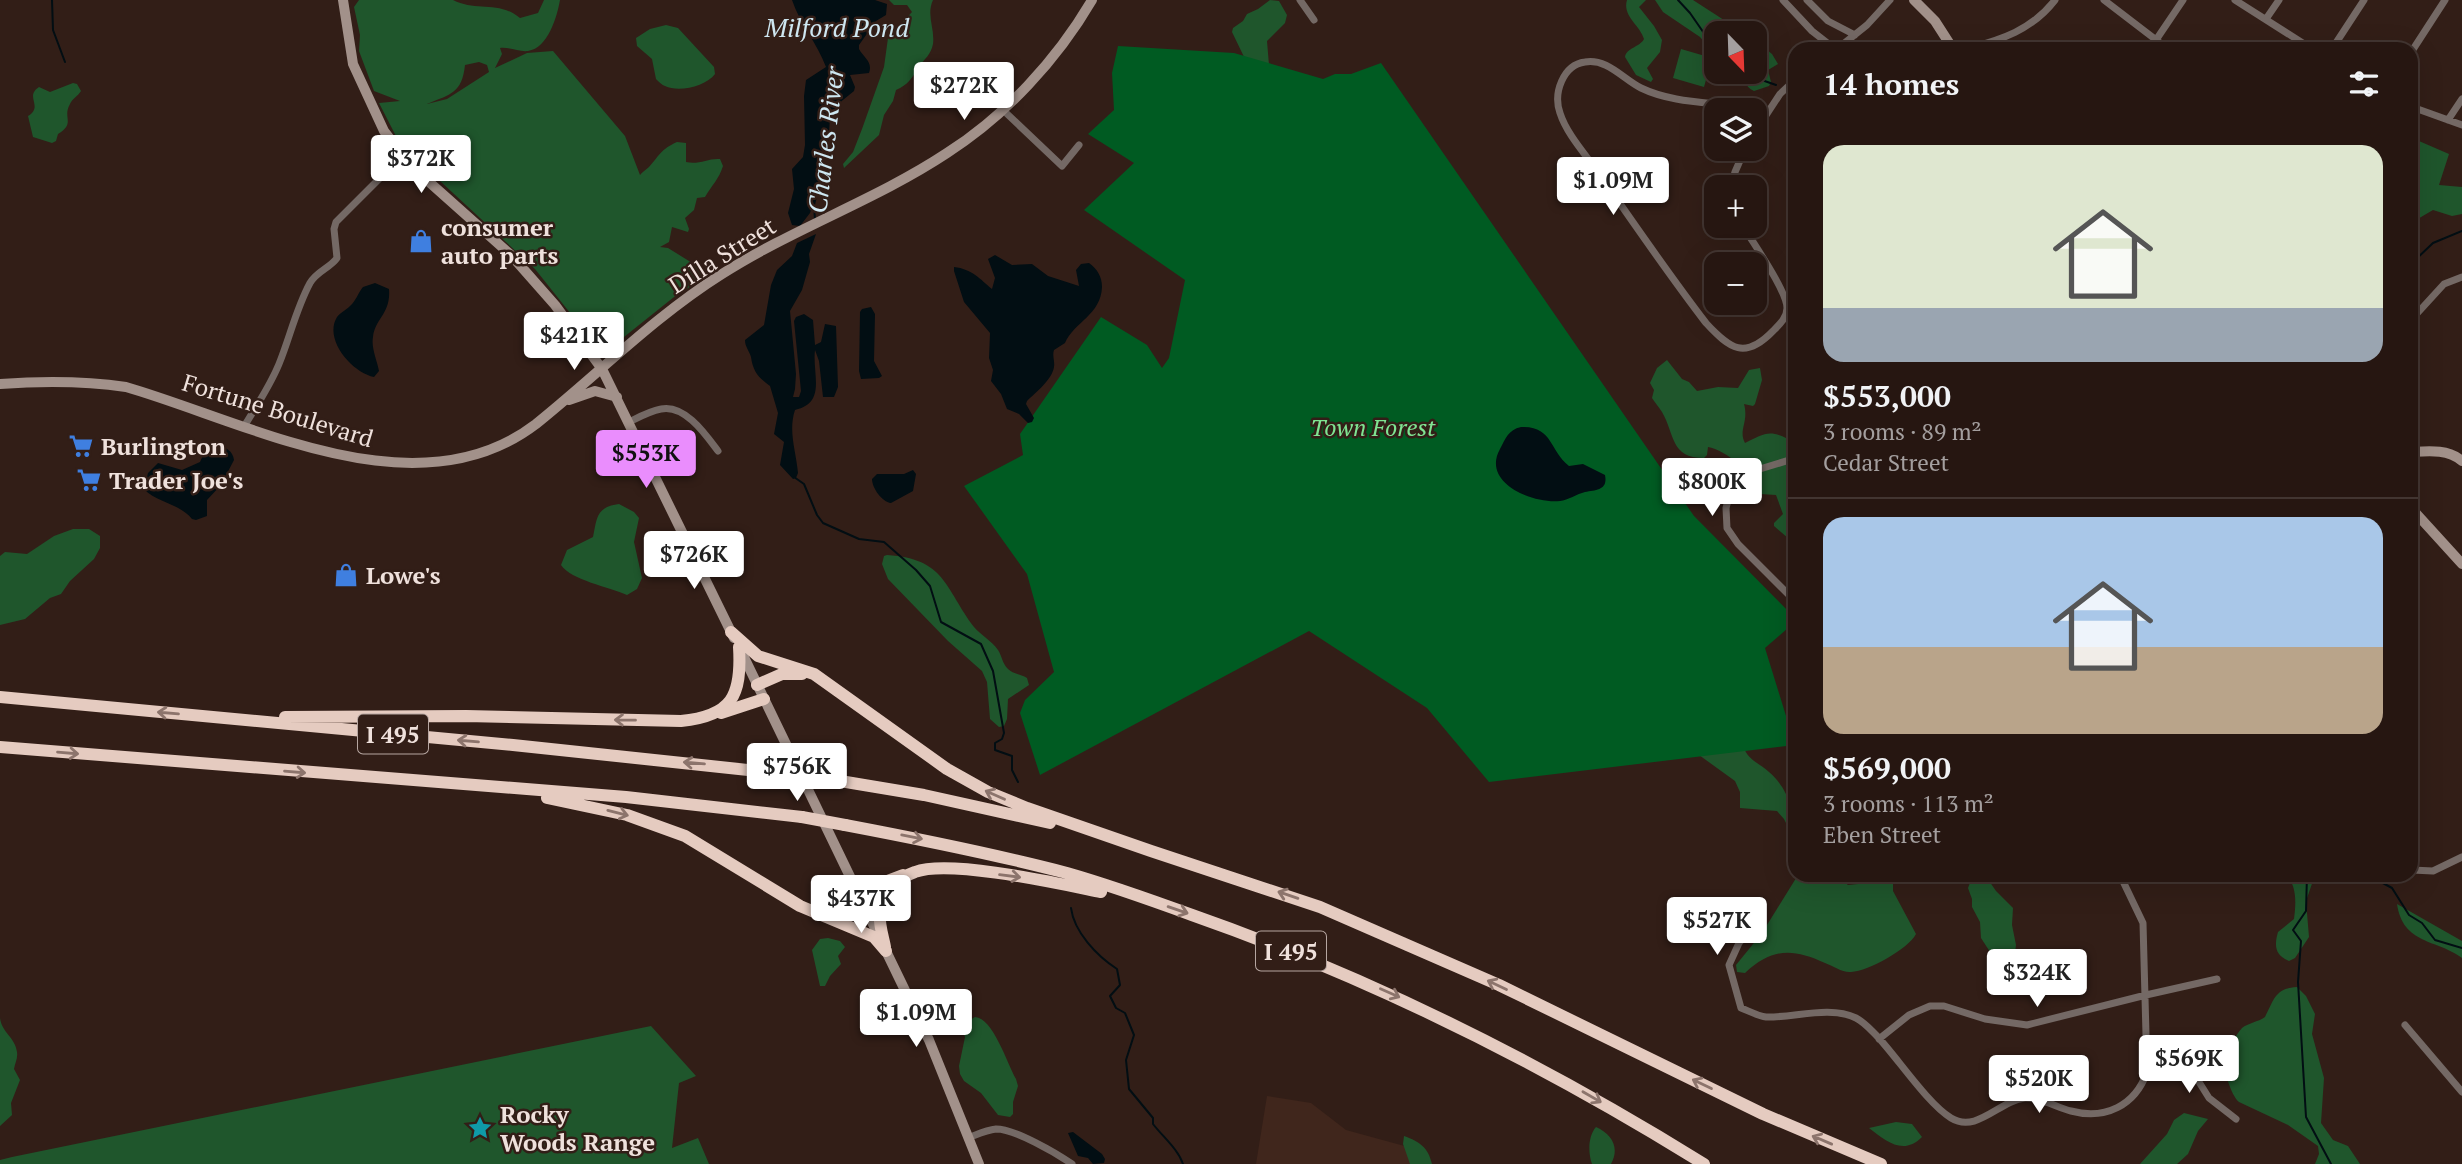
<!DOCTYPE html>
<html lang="en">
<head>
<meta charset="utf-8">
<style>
  :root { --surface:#261611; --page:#2e1f1a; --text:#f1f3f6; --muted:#a49f9f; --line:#423531; --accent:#ea8dfd }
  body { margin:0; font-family:"PT Serif",serif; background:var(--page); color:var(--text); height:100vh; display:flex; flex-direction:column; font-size:26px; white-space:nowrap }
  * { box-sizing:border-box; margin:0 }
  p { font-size:23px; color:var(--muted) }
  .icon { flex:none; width:38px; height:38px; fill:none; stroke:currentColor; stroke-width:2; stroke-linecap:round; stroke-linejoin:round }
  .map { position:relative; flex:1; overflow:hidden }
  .sheet { position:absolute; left:1788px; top:42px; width:630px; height:840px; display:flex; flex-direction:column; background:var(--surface); border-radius:21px; box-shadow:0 7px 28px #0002,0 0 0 2px var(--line) }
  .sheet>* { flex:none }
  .needle { width:46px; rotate:157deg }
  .controls { position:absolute; left:1704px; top:21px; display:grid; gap:14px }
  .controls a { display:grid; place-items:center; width:63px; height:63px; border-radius:14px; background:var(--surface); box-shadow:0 7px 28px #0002,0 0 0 2px var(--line); font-size:35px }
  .price { position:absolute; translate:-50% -60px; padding:0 16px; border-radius:7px; background:#fff; color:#222; font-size:23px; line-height:46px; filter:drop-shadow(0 2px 4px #0008) }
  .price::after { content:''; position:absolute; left:50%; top:42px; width:21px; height:16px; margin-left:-10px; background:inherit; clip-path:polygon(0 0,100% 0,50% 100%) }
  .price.current { background:var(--accent); color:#111 }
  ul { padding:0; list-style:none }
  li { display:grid; align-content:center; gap:14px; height:371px; padding:0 35px }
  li+li { border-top:2px solid var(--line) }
  li span { display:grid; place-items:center; height:217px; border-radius:21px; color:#555 }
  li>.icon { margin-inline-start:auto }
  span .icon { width:126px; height:126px; fill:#fffc; stroke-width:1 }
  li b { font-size:30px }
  h2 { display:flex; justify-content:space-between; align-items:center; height:84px; padding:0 35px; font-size:30px }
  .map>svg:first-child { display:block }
  .built { fill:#40261c }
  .green { fill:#1f562c; fill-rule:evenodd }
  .forest { fill:#005b22 }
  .water { fill:#020e13 }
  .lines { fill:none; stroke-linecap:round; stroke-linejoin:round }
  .stream { stroke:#020e13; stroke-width:2 }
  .street { stroke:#746965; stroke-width:7 }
  .secondary { stroke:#a2918a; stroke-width:10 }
  .highway { stroke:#e5cbc0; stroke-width:12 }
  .highway-bridge { stroke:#e5cbc0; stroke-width:12 }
  .oneway { stroke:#8c746c }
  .labels { text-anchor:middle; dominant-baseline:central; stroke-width:5; stroke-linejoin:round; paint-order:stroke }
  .shield { fill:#321e17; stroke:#b6a6a1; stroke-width:2 }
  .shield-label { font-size:23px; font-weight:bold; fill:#efe1dc }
  .poi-label { font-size:24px; font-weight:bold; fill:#efe1dc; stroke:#321e17; text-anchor:start }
  .street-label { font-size:24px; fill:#efe1dc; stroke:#321e17 }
  .park-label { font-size:24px; font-style:italic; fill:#7fe492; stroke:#321e17 }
  .water-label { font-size:26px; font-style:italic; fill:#cee7f1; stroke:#321e17 }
</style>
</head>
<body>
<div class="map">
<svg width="2462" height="1164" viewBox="0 0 2462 1164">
  <rect width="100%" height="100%" fill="#321e17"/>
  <path class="built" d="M1267,1096l44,7 35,27 73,20 -2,14h-161z"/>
  <path class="green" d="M359,0h94c23,12 45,0 67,18l18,-5 6,-13h16c-3,17 -12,48 -32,51 -9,1 -18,-4 -28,-3l2,6 -7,14 32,-15 26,-2 72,85 15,39c2,-3 6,-5 9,-8 10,-11 12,-18 28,-25l9,1v19c13,3 22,-4 34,-3l3,7c-4,13 -11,19 -18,31l-8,1 -3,12 -9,8 4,11 -1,3 -16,-5 -3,15 -9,5 8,1 42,26 -36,23 -65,52 -3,1 -8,-2 -63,-79 -135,-125 -21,-41 21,-2 -26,-10 -15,-40 1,-16 -6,-28zM479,62l8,3 2,7 -42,27 -20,5c24,-10 35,-11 38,-39z
    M889,0h44c-7,15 2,28 0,44 -2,11 -9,15 -14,23 -7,11 -11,18 -23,23l-3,11 -9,14 -5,20 -35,33 -1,-4 10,-12 9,-23 22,-62 4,-29 24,-26 -5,-7h-13z
    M1270,0l9,1 8,14 -2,8 -18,18 2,24 -23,-4 -14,-29 1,-4 10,-7 4,-7 11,-5z
    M1627,0h19l-7,7 15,19 8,14 -2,12 -13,16 6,11 -2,3 -15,-7 -11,-18c1,-9 15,-10 19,-18 -4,-14 -22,-23 -17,-39z
    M1655,0h38l51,33h-27v24l-17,-20 -37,-25z
    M666,25l12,3 36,39 1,7c-9,12 -36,19 -50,12 -3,-1 -6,-4 -9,-7l-4,-20 -15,-13 -1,-8 14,-9z
    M1755,40l17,14 6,10 -10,6 3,12 -2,4 -15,5c-10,-4 -9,-14 -17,-19h18z
    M1681,49l31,9 -8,29 -31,-9z
    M73,83l4,1 4,7c-3,5 -9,8 -11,13 -8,14 6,19 -12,30l-2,7 -4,2 -19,-6 -5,-21c16,-10 -4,-19 11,-29l11,5z
    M2412,138l37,16 -10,31 23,2v27l-10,2 -19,-6 -17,10h-4z
    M1667,360l15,19 7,3 8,9 21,-4 20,1 11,-18 11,-2 2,12 -7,24 -2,2 -9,-2c5,18 -6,26 1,39 17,-8 23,-14 41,-5l3,7h6v99l-21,-18v-3l9,-9 -7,-19 -16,-1 -8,3 -9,-7 -17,-2 -1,-3 4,-7 -1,-8 8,-8c-5,-5 -20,-14 -28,-15l-1,8 -3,3c-34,0 -29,-24 -42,-46 -3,-5 -7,-9 -10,-14l2,-8 -4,-7 7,-15z
    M619,504l15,8 5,6 -5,24 8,36 -5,11 -10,6c-18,-8 -56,-15 -66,-30l6,-15 26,-13c4,-19 3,-30 26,-33z
    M73,529h16l11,7v12l-6,11 -24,22 -9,13 -11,4 -25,21 -25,6v-69l5,-4 22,2 27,-18z
    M887,555c59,4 57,32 87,72 7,8 18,14 24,23 4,6 4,13 10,19 5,5 13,5 19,9l2,7 -21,14 -1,20 -3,7 -5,1 -9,-8 -3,-37 -5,-11 -34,-30 -60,-62 -6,-15 2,-8z
    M1743,745c4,15 15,17 26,27 21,18 26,43 26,69l-11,-22 -7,-8 -37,-3v-16l-5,-11 -36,-26z
    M1798,875h38l12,10 20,-2 24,-8h51c-15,13 -32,4 -50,9v7l23,43c-8,15 -47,37 -65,38 -8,1 -18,-6 -26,-9 -33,-15 -53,-15 -80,10l-8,-1 -1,-7 26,-32z
    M1978,875h7l11,16 17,17 -1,17 4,20 -1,8 -7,5 -16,-3 -11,-17 -1,-16 -8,-15v-8l-4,-11 3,-8z
    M2287,875h28l-9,26 3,36 -14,21 -6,3c-14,-6 -15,-15 -11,-29l16,-13c2,-16 3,-31 -7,-44z
    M2397,904l65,37v17c-25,-19 -59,-13 -65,-54z
    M828,938l12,3 5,6 -7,9 3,8 -11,12 -5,10h-5l-8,-36 8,-11z
    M2297,987l9,9 9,18 -3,20 12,44 -3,45 12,17 15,6 12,18h-45l4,-10 -1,-8 -30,-21 -49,-23c-9,-8 -17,-37 -16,-49 8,-7 12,-17 19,-25 6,-5 16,-6 23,-11 9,-17 10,-29 32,-30z
    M975,1017c18,1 32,46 41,62l2,7 -5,16v12l-3,3 -12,-2 -17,-22 -17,-12 -4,-7 -1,-8 6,-29 -4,-12z
    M0,1018c2,15 15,19 17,34 1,6 -2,11 -3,17l6,11 -9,23 1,12 -12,11z
    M651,1026l45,50 -17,7 -7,65 26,-10 11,26h-709v-4l12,-3z
    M2184,1113l24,6 -10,12 -10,23 -11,10h-37l27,-30 7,-14z
    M1896,1122l16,2 10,13c-19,19 -36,4 -53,-9z
    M1596,1127c16,7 24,21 15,37h-19c-4,-11 -4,-28 4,-37z
    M1404,1136c16,6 24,11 28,28h-22l-7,-20z"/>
  <path class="forest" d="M1118,46l116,7 89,26 12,-5h16l30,-11 313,453 101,102v4l-30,26 30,97 -306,37 -62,-74 -118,-77 -269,144 -20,-62 5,-13 29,-28 -27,-98 -63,-88 59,-31 -3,-21 81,-117 46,28 15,23 7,-10 16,-78 -101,-70 50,-47 -46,-29 26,-24 -2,-37z"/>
  <path class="water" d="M792,0h83l12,4 -1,11 -10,6 -17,24v4c5,9 14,13 10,24l-19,2 5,12 -1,4 -16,13 -8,14 -2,29 -5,15 -1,17 -12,34 -10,13 -8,-1 -4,-12 6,-24 -2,-20 11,-12 2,-12 -1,-49 2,-16 20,-13c-9,-24 -26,-43 -34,-67z
    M816,234l-7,20 1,8 -8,28 -12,21 6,63 -1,15 -2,8h6l2,-6 -7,-70 2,-4 8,-3 9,6 2,25 6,-3 4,-18 11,2 2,61 -4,10h-11l-4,-36 -4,-11c-3,24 12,53 -20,60 -7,21 1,41 3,63l-2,5 -3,1 -13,-14 4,-23 -10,-8 4,-21 -8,-27c-11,-8 -17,-14 -19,-29 -2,-7 -6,-10 -6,-17l19,-15 7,-40 6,-15 15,-14 5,-13z
    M995,255l17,10 20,-1 16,12 31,10 -3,-16 5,-6 8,-1c8,6 13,13 13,24 -1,28 -28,35 -37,56l-11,7c-2,6 1,11 0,17 -2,13 -18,25 -27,34l-1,3 8,14 -2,4 -4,1 -9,-9 -12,-5 -6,-15 -10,-13 2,-11 -4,-12 1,-25 -26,-31 -10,-31v-4c18,2 26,12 38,22l3,-11 -7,-19z
    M375,283l14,6c2,25 -14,29 -16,48 -2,11 4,23 6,34l-5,6c-21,-4 -51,-37 -37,-60 4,-5 9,-7 13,-11 6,-5 8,-13 13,-19z
    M871,307l4,7 -1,47 8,15 -3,2 -18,1 -2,-8 1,-59 2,-3z
    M1521,427c32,-1 28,23 48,39l14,-2 22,11c3,15 -8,15 -20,17 -8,2 -17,8 -25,9 -27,3 -79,-18 -60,-52 6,-11 8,-19 21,-22z
    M217,446c8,0 16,5 17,14l-13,25 -14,15v16l-11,4 -4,-1c-13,-16 -35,-16 -48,-30l4,-16 10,-10 24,7 18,-8 5,-11z
    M913,470l3,4 -3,17 -22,12c-9,-1 -19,-15 -19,-24l5,-5h27z
    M1073,1132l29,22 3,5 -1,4 -11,1 -5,-6 -10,-2 -10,-23z"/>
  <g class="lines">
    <path class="stream" d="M52,0l1,30 12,32
      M1678,0l12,13 27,39
      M1739,72l37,13
      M1789,96l7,8
      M1796,174l-3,1 -6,14 9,11
      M815,220l-1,-15 4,-18
      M2412,263l21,-20 29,-12
      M794,477l10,7 13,31 6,8 36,16 25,3 32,28 14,16 11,36 40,22 12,27 11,62 -2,6 -7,4v7l17,6v14l6,12
      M2307,875l-1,36 -13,19 8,11 -3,41 8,135 25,47
      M2368,875l24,13 17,27 13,8 13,17 27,8
      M1071,908c3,24 26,48 46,61l3,16 -10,11 6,12 9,5 9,22 -8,25 3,29 24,29v6c10,13 25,25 30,40"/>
    <path class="street" d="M1300,0l14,20
      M1783,0l29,31 23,18
      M1807,0l21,21 27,14
      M2104,0l64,49
      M2235,0l77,49
      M2266,19l13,-19
      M2156,40l27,-40
      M1837,49l30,-24 23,-25
      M1966,49c35,-9 66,-19 89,-49
      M2332,49l32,-49
      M2412,51l33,-51
      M2412,107l50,18
      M1003,110l59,56 17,-21
      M2448,120l14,-21
      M1755,132l25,-38 16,-15
      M1731,187l4,-15 10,-23
      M1743,226c10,17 44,65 44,82 0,10 -8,17 -14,23 -28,29 -43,18 -67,-8 -37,-48 -71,-98 -106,-148 -13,-19 -33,-40 -40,-62 -7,-20 3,-48 25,-51 22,-4 38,17 56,26 29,14 63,14 94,18l12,4
      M2412,319l32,-35 18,-7
      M629,422c10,-5 21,-11 32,-13 24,-5 45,26 57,42
      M245,425c12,-20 25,-39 34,-61 11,-27 17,-55 31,-81 7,-12 20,-15 27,-25l-3,-29 2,-7 66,-66
      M1796,458l-46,14 -18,13 -6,23 1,20 11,16 58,58
      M2412,870l21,1 29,-14
      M1759,919l-20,24 -10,22 12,43c8,3 17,8 25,9 28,1 63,-12 90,1 8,4 14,11 20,17 21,22 51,68 75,83 26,16 49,-18 74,-20 15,-1 31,9 46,13 34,9 64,-5 76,-39l-4,-149 -23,-48
      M2405,1025l57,67
      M1879,1039l30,-24 21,-9h14l41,13 42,6 119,-30 71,-16
      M2148,1060h26l15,6 20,32 27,21
      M970,1137c8,-3 17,-7 26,-8 19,0 60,24 76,35"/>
    <path class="secondary" d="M343,0l10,64 31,67 26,34 101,90 44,50 47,64 132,269
      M1914,0l21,21 18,28
      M0,384c42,-3 85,-3 126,3 124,36 291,128 410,37 61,-49 119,-108 186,-150 72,-46 154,-74 225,-121 58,-37 110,-93 145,-153
      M569,400l26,-9 22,6
      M2412,452c17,-1 36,-3 50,9
      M2412,509l50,55
      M741,651l188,389 50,124"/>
    <path class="highway" d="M731,632l27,24 56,18 133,95 41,23 39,16 124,43 169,56 179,78 264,129 118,50
      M757,685l25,-11h20
      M0,697l513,48 273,29
      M721,713l43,-14
      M285,717l181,-1 215,5c51,-5 61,-25 58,-74
      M0,747l626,50 176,20
      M822,778l102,17 126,28
      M547,798l80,17 58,21 115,70 74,31 12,14
      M845,825c74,14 149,29 222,48 42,12 84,27 125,42 180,63 349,148 512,249
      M858,892l45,-17
      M827,916l16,-1 21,-9
      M885,947c-2,-11 -7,-25 -5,-37 3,-16 20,-33 35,-38 35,-13 146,12 186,20"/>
    <path class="highway-bridge" d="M786,774l36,4
      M802,817l43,8"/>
  </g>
  <defs><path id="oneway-shaft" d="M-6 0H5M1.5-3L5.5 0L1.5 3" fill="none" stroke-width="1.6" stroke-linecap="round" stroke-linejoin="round" transform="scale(1.75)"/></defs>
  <g class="oneway">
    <use href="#oneway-shaft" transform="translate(168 713) rotate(-175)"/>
    <use href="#oneway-shaft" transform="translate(625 720) rotate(-179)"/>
    <use href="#oneway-shaft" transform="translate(468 741) rotate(-175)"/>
    <use href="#oneway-shaft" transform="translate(68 753) rotate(5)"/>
    <use href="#oneway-shaft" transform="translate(694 763) rotate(-175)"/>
    <use href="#oneway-shaft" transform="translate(295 772) rotate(5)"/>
    <use href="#oneway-shaft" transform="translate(995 795) rotate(-156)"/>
    <use href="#oneway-shaft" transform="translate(618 813) rotate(14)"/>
    <use href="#oneway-shaft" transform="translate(912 837) rotate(11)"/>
    <use href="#oneway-shaft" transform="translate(1010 876) rotate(7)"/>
    <use href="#oneway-shaft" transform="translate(1288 895) rotate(-161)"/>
    <use href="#oneway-shaft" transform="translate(1178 910) rotate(19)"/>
    <use href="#oneway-shaft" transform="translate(1497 985) rotate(-155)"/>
    <use href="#oneway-shaft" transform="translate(1390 993) rotate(24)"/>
    <use href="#oneway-shaft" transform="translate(1702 1084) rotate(-154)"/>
    <use href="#oneway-shaft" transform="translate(1592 1097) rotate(30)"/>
    <use href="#oneway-shaft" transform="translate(1822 1140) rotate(-157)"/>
  </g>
  <defs>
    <g id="shop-bare" transform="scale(1.89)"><path d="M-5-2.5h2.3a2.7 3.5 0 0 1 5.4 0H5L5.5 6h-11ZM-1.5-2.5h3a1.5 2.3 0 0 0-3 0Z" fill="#3f7fe0" stroke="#321e17" stroke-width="2.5" paint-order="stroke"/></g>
    <g id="supermarket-bare" transform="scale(1.89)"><path d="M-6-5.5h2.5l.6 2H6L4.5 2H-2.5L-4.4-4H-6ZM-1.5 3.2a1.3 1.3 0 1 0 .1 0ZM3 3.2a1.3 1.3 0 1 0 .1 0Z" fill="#3f7fe0" stroke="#321e17" stroke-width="2.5" paint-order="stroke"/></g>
    <g id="sight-bare" transform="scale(1.89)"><path d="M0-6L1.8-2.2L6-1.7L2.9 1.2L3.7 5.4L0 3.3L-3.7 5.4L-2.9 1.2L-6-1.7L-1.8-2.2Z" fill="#0f9aa8" stroke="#321e17" stroke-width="2.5" paint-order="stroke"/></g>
  </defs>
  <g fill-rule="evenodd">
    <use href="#shop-bare" x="421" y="241"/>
    <use href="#supermarket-bare" x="81" y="446"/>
    <use href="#supermarket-bare" x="89" y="480"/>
    <use href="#shop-bare" x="346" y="575"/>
    <use href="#sight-bare" x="480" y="1128"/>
  </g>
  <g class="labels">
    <g class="shield">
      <rect x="358" y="714.5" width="70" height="39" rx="5"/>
      <rect x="1256" y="931.5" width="70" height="39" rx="5"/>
    </g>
    <g class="shield-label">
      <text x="393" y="734">I 495</text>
      <text x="1291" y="951">I 495</text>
    </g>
    <g class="poi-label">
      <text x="441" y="227">consumer<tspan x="441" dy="28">auto parts</tspan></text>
      <text x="101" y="446">Burlington</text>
      <text x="109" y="480">Trader Joe's</text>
      <text x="366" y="575">Lowe's</text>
      <text x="500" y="1114">Rocky<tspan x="500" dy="28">Woods Range</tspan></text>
    </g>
    <g class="street-label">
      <text transform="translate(722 255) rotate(-32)">Dilla Street</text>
      <text transform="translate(278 410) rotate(17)">Fortune Boulevard</text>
    </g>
    <g class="park-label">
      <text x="1373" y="427">Town Forest</text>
    </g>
    <g class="water-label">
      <text x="837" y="27">Milford Pond</text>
      <text transform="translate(825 140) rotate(-83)">Charles River</text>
    </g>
  </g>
</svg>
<div class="controls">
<a><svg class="needle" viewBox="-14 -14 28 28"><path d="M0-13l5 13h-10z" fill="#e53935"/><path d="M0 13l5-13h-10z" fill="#a49f9f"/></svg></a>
<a><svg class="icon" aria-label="layers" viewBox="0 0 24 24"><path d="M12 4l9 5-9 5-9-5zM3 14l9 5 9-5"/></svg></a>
<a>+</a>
<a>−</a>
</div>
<b class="price" style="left:964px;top:122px">$272K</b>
<b class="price" style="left:421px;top:195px">$372K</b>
<b class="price" style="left:1613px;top:217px">$1.09M</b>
<b class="price" style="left:574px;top:372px">$421K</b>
<b class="price current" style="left:646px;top:490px">$553K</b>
<b class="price" style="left:1712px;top:518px">$800K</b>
<b class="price" style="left:694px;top:591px">$726K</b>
<b class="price" style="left:797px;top:803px">$756K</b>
<b class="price" style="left:861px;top:935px">$437K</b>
<b class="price" style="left:1717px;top:957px">$527K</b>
<b class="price" style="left:2037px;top:1009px">$324K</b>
<b class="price" style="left:916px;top:1049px">$1.09M</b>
<b class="price" style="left:2189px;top:1095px">$569K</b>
<b class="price" style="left:2039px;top:1115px">$520K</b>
<section class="sheet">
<h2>14 homes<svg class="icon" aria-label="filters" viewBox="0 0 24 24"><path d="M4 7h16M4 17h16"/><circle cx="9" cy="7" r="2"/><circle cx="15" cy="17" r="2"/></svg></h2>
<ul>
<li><span style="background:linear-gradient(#dfe7d0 75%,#9aa5b1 0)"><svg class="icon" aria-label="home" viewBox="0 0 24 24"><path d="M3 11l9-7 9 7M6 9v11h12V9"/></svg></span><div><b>$553,000</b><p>3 rooms · 89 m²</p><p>Cedar Street</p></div></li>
<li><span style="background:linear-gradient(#a9c7e8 60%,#b9a48a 0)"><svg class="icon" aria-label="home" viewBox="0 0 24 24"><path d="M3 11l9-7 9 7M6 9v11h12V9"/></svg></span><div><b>$569,000</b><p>3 rooms · 113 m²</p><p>Eben Street</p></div></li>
</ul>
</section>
</div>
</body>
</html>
